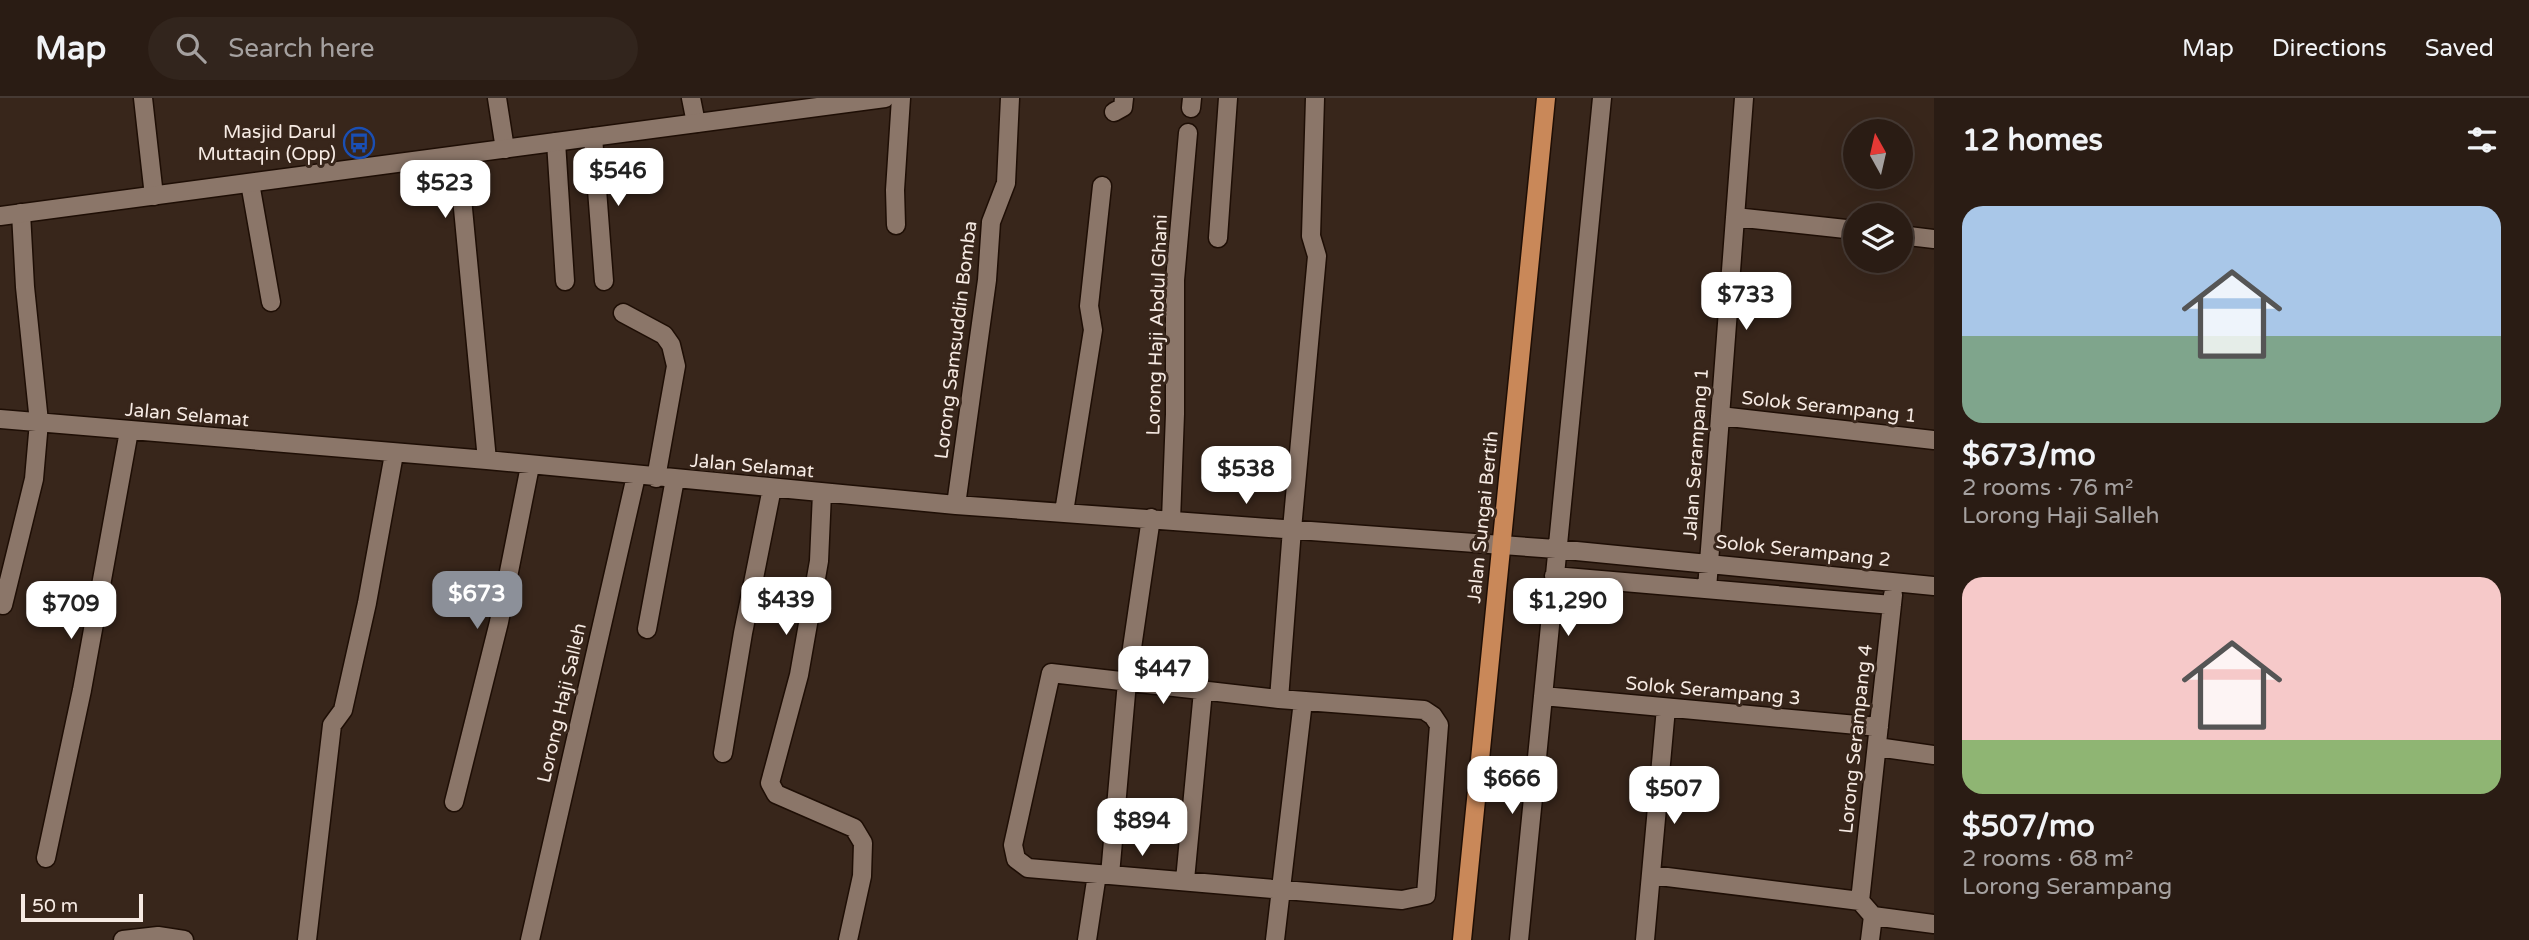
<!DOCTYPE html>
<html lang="en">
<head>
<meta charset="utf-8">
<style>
  :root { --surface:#2a1c14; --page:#32251d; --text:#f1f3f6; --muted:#a5a1a0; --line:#463a34; --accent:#8c9099 }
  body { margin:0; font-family:"Varela Round",sans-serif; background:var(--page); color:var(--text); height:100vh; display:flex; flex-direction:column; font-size:26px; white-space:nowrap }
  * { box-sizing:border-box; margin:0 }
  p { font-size:23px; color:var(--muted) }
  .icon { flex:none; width:38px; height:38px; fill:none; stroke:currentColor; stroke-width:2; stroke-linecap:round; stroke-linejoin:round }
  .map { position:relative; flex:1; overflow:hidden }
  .side { display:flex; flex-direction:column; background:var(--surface); width:595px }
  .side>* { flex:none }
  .needle { width:46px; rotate:352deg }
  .controls { position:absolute; left:1843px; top:21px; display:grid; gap:14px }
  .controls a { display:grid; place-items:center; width:70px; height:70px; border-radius:50%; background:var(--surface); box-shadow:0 7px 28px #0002,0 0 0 2px var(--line); font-size:35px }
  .scale { position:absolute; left:21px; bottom:18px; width:122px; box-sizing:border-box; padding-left:7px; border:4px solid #f6eae3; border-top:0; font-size:19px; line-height:24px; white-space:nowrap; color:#f6eae3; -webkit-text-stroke:5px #38261b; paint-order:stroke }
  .price { position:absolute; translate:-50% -60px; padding:0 16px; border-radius:14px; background:#fff; color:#222; font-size:23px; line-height:46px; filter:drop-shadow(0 2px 4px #0008) }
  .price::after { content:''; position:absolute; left:50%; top:42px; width:21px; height:16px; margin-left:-10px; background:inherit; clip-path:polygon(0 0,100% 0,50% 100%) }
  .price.selected { background:var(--accent); color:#fff }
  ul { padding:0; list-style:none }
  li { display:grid; align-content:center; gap:14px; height:371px; padding:0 28px }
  li span { display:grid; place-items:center; height:217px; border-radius:21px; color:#555 }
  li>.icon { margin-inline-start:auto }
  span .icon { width:126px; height:126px; fill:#fffc; stroke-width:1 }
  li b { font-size:30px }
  h2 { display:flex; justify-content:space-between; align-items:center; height:84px; padding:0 28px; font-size:30px }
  header { display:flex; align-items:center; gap:42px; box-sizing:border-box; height:98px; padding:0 35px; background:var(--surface); border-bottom:2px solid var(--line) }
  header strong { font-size:33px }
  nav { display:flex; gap:38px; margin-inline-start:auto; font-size:24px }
  .search { width:490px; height:63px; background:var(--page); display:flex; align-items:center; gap:18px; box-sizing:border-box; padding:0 24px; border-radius:38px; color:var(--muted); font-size:26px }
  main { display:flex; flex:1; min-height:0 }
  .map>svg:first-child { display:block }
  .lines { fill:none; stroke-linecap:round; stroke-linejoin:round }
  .minor-casing { stroke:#1e0e05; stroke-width:21 }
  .tertiary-casing { stroke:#1e0e05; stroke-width:21 }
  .primary-casing { stroke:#1e0e05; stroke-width:21 }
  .minor { stroke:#8b7669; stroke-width:18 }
  .tertiary { stroke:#8b7669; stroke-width:18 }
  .primary { stroke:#c98859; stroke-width:18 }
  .labels { text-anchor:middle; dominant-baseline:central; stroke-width:6; stroke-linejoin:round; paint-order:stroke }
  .poi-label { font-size:19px; fill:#f6eae3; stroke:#38261b; text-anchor:end }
  .street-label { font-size:19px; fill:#f6eae3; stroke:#38261b }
</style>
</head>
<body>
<header>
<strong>Map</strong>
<div class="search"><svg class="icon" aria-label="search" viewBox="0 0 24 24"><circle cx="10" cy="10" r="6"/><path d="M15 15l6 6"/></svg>Search here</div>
<nav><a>Map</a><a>Directions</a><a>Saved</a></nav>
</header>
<main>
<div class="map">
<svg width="1934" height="842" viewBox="0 0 1934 842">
  <rect width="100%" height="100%" fill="#38261b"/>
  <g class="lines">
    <g class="minor-casing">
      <path id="minor" d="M143,0l11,98
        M497,0l8,51
        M691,0l5,25
        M1191,10l1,-10
        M1114,14l9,-5 1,-9
        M593,39l11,144
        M556,44l9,139
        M458,58l29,304
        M250,85l21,119
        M1735,119l120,13
        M896,127l-1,-35 6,-92
        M1900,137l34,4
        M1218,140l10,-140
        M623,215l41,22 7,10 5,21 -20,112
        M1720,318l214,24
        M0,321l487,41 469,45 600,44 378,37
        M822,395l-3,68 -20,114 -29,108 6,11 78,34 9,15 -1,33 -14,64
        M956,407l31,-225 4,-58 15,-39 4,-85
        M1064,414l29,-182 -4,-24 13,-120
        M1171,422l4,-106v-134l13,-147
        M1554,478l338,29
        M1707,491l37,-491
        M3,507l31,-126 5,-57 -14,-135 -4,-74
        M647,531l28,-150
        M1051,575l228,26 145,11 9,6 6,9 -13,170 -24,5 -374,-32 -12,-9 -3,-14z
        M1543,598l336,31
        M1279,601l13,-170 25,-273 -6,-20 4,-138
        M1877,649l57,8
        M723,655l20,-120 29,-145
        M454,704l45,-180 31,-156
        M46,760l36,-168 47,-259
        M1110,777l17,-193 24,-164
        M1651,777l209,26
        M1185,782l18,-189
        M1860,803l33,-306
        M1860,803l13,15 61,8
        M123,842l35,-4 26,4
        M307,842l25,-215 11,-15 24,-107 27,-149
        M530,842l106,-464
        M1087,842l10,-66
        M1275,842l28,-239
        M1519,842l83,-842
        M1645,842l21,-232
        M1870,842l3,-24"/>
    </g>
    <g class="tertiary-casing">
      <path id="tertiary" d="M0,118l885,-118"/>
    </g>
    <g class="primary-casing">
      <path id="primary" d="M1462,842l84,-842"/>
    </g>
    <use href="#minor" class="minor"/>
    <use href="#tertiary" class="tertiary"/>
    <use href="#primary" class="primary"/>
  </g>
  <defs>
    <g id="bus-ring" transform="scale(1.575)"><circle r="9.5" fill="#38261b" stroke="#1a4fb4" stroke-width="1.5"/><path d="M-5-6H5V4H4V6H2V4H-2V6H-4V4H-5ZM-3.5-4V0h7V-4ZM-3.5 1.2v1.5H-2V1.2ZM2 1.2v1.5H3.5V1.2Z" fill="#1a4fb4"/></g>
  </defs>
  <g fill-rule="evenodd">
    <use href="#bus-ring" x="359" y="45"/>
  </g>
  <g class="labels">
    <g class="poi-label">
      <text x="336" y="34">Masjid Darul<tspan x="336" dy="22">Muttaqin (Opp)</tspan></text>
    </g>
    <g class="street-label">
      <text transform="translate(1157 227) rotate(-88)">Lorong Haji Abdul Ghani</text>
      <text transform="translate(956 242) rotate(-83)">Lorong Samsuddin Bomba</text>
      <text transform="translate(1829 309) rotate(6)">Solok Serampang 1</text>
      <text transform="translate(187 317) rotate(5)">Jalan Selamat</text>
      <text transform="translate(1696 356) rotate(-86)">Jalan Serampang 1</text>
      <text transform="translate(752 368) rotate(5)">Jalan Selamat</text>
      <text transform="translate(1483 419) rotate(-84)">Jalan Sungai Bertih</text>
      <text transform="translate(1803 453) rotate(6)">Solok Serampang 2</text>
      <text transform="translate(1713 593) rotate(5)">Solok Serampang 3</text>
      <text transform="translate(562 605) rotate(-77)">Lorong Haji Salleh</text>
      <text transform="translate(1856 641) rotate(-84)">Lorong Serampang 4</text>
    </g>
  </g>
</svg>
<div class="controls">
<a><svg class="needle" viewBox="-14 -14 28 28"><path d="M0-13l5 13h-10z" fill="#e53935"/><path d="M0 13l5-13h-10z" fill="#a5a1a0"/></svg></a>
<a><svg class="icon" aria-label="layers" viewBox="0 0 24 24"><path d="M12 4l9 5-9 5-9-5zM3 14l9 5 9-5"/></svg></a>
</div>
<div class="scale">50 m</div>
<b class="price" style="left:618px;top:110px">$546</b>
<b class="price" style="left:445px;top:122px">$523</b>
<b class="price" style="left:1746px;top:234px">$733</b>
<b class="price" style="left:1246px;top:408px">$538</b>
<b class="price selected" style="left:477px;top:533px">$673</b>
<b class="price" style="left:786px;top:539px">$439</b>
<b class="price" style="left:1568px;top:540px">$1,290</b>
<b class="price" style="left:71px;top:543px">$709</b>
<b class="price" style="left:1163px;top:608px">$447</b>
<b class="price" style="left:1512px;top:718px">$666</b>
<b class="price" style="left:1674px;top:728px">$507</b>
<b class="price" style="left:1142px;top:760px">$894</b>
</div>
<section class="side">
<h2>12 homes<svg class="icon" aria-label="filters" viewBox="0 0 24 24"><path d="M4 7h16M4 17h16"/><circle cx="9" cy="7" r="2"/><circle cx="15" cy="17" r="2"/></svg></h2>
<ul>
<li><span style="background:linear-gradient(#a9c7e8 60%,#7fa58c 0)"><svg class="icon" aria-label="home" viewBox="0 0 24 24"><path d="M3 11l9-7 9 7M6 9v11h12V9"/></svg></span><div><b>$673/mo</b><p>2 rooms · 76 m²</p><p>Lorong Haji Salleh</p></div></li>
<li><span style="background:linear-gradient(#f6c9c9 75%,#8fb573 0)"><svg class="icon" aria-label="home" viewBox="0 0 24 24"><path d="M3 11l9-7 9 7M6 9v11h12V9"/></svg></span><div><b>$507/mo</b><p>2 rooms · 68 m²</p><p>Lorong Serampang</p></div></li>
</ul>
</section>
</main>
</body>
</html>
